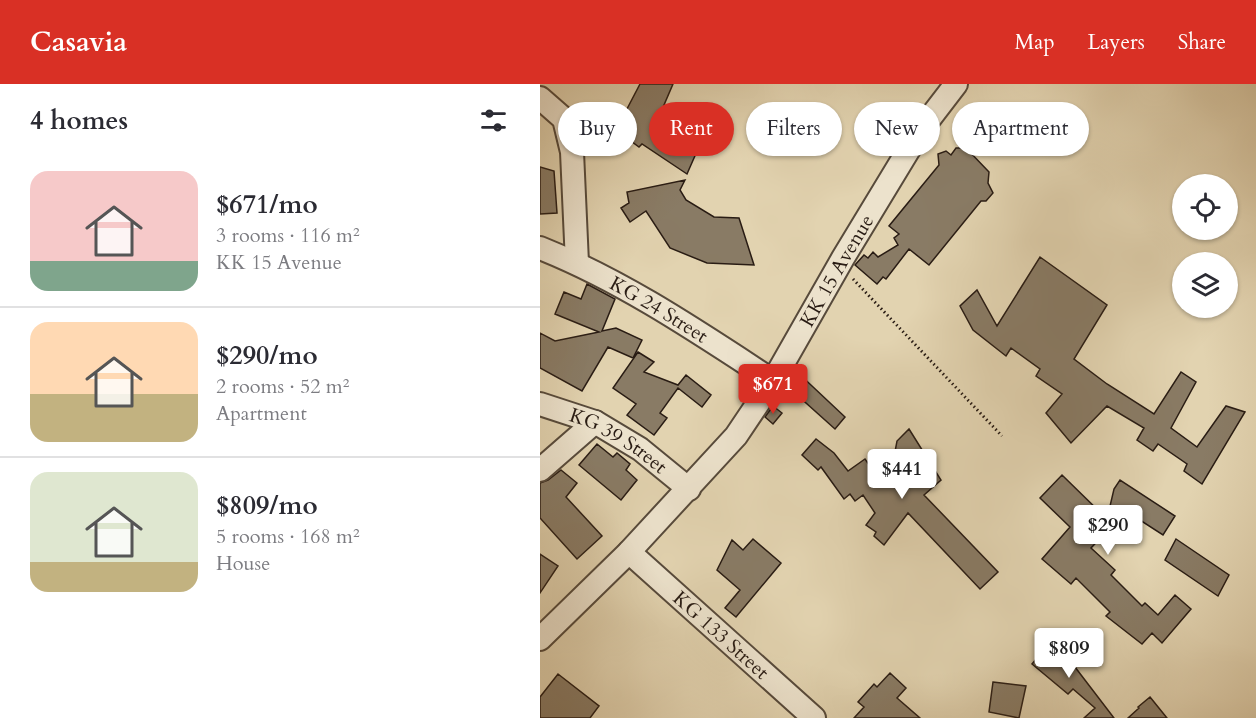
<!DOCTYPE html>
<html lang="en">
<head>
<meta charset="utf-8">
<style>
  :root { --surface:#fff; --page:#f2f2f3; --text:#2b2b33; --muted:#7c7c81; --line:#e1e1e2; --accent:#d93025 }
  body { margin:0; font-family:Cardo,serif; background:var(--page); color:var(--text); height:100vh; display:flex; flex-direction:column; font-size:22px; white-space:nowrap }
  * { box-sizing:border-box; margin:0 }
  p { font-size:20px; color:var(--muted) }
  .icon { flex:none; width:33px; height:33px; fill:none; stroke:currentColor; stroke-width:2; stroke-linecap:round; stroke-linejoin:round }
  .map { position:relative; flex:1; overflow:hidden }
  .side { display:flex; flex-direction:column; background:var(--surface); width:540px }
  .side>* { flex:none }
  .hud { position:absolute; left:18px; top:18px; width:570px; height:54px; display:flex; gap:12px }
  .controls { position:absolute; left:632px; top:90px; display:grid; gap:12px }
  .controls a { display:grid; place-items:center; width:66px; height:66px; border-radius:50%; background:var(--surface); box-shadow:0 2px 4px #0004; font-size:30px }
  .price { position:absolute; translate:-50% -51px; padding:0 14px; border-radius:6px; background:#fff; color:#222; font-size:20px; line-height:39px; filter:drop-shadow(0 2px 3px #0008) }
  .price::after { content:''; position:absolute; left:50%; top:36px; width:18px; height:14px; margin-left:-9px; background:inherit; clip-path:polygon(0 0,100% 0,50% 100%) }
  .price.current { background:var(--accent); color:#fff }
  ul { padding:0; list-style:none }
  li { display:flex; align-items:center; gap:18px; height:150px; padding:0 30px }
  li+li { border-top:2px solid var(--line) }
  li span { display:grid; place-items:center; flex:none; width:168px; height:120px; border-radius:18px; color:#555 }
  li>.icon { margin-inline-start:auto }
  span .icon { width:72px; height:72px; fill:#fffc; stroke-width:1 }
  li b { font-size:26px }
  h2 { display:flex; justify-content:space-between; align-items:center; height:72px; padding:0 30px; font-size:26px }
  .tag { padding:0 21px; border-radius:27px; background:var(--surface); box-shadow:0 2px 4px #0004; font-size:21px; line-height:54px }
  .tag.current { background:var(--accent); color:#fff }
  header { display:flex; align-items:center; gap:36px; box-sizing:border-box; height:84px; padding:0 30px; background:var(--accent); color:#fff }
  header strong { font-size:28px }
  nav { display:flex; gap:33px; margin-inline-start:auto; font-size:21px }
  main { display:flex; flex:1; min-height:0 }
  .map>svg:first-child { display:block }
  .building { fill:#897b65; stroke:#291c14; stroke-width:1.5 }
  .lines { fill:none; stroke-linecap:round; stroke-linejoin:round }
  .minor-casing { stroke:#574a3b; stroke-width:26 }
  .path { stroke:#291c14; stroke-width:3; stroke-dasharray:1.5 3; stroke-linecap:butt }
  .minor { stroke:#ece2cc; stroke-width:22 }
  .labels { text-anchor:middle; dominant-baseline:central; stroke-width:4.5; stroke-linejoin:round; paint-order:stroke }
  .street-label { font-size:20px; fill:#291c14; stroke:#ece2cc }
</style>
</head>
<body>
<header>
<strong>Casavia</strong>
<nav><a>Map</a><a>Layers</a><a>Share</a></nav>
</header>
<main>
<section class="side">
<h2>4 homes<svg class="icon" aria-label="filters" viewBox="0 0 24 24"><path d="M4 7h16M4 17h16"/><circle cx="9" cy="7" r="2"/><circle cx="15" cy="17" r="2"/></svg></h2>
<ul>
<li><span style="background:linear-gradient(#f6c9c9 75%,#7fa58c 0)"><svg class="icon" aria-label="home" viewBox="0 0 24 24"><path d="M3 11l9-7 9 7M6 9v11h12V9"/></svg></span><div><b>$671/mo</b><p>3 rooms · 116 m²</p><p>KK 15 Avenue</p></div></li>
<li><span style="background:linear-gradient(#ffd9b3 60%,#c2b280 0)"><svg class="icon" aria-label="home" viewBox="0 0 24 24"><path d="M3 11l9-7 9 7M6 9v11h12V9"/></svg></span><div><b>$290/mo</b><p>2 rooms · 52 m²</p><p>Apartment</p></div></li>
<li><span style="background:linear-gradient(#dfe7d0 75%,#c2b280 0)"><svg class="icon" aria-label="home" viewBox="0 0 24 24"><path d="M3 11l9-7 9 7M6 9v11h12V9"/></svg></span><div><b>$809/mo</b><p>5 rooms · 168 m²</p><p>House</p></div></li>
</ul>
</section>
<div class="map">
<svg width="716" height="634" viewBox="0 0 716 634">
  <rect width="100%" height="100%" fill="#e2d3b0"/>
  <filter id="stains"><feTurbulence type="fractalNoise" baseFrequency=".00333" numOctaves="4"/><feColorMatrix values="0 0 0 0 .2 0 0 0 0 .09 0 0 0 0 .02 0 0 0 .5 -.17"/></filter>
  <radialGradient id="worn" r=".72"><stop offset=".6" stop-color="#630" stop-opacity="0"/><stop offset="1" stop-color="#630" stop-opacity=".3"/></radialGradient>
  <path class="building" d="M100,0h33l-15,35 43,23 -14,32 -45,-30 -3,3 -23,-17z
    M416,64h10l23,24 -1,11 5,10 -7,8h-5l-52,64 -20,-16 -23,30 -3,-2 -6,7 -22,-19 9,-10 4,3 5,-6 5,5 20,-12 -4,-7 5,-4 -10,-8 50,-61 -1,-11 8,-3 5,4z
    M0,83l14,4 3,42 -17,1z
    M145,96l-5,10 6,10 28,17 25,1 15,47 -47,-2 -37,-15 -24,-37 -16,11 -9,-14 8,-5 -2,-11z
    M500,173l67,48 -33,54 33,25 47,30 27,-42 15,10 -25,46 26,19 29,-41 19,6 -43,72 -18,-13 3,-7 -29,-20 -5,7 -16,-11 7,-12 -37,-22 -36,37 -25,-30 16,-19 -26,-18 4,-7 -29,-21 -5,8 -33,-26 -13,-24 17,-16 20,36z
    M47,200l28,15 -13,32 14,-3 26,12 -9,18 -25,-11 -26,44 -42,-23v-35l15,8 44,-9 -44,-18 9,-22 17,7z
    M98,268l16,10 -10,10 34,13 8,-10 25,20 -9,12 -24,-19 -18,25 7,5 -13,17 -27,-20 9,-11 -23,-16z
    M255,286l50,47 -10,12 -49,-44z
    M233,322l9,7 -9,11 -8,-7z
    M369,345l32,51 -17,15 74,77 -18,17 -72,-76 -24,32 -10,-9 2,-4 -10,-7 9,-12 -12,-18 -8,6 -5,-7 -6,5 -23,-32 -3,3 -16,-15 14,-16 18,14 14,18 17,-12 7,10 22,-12 3,-16z
    M57,360l16,13 4,-4 13,11 -4,6 11,10 -16,20 -42,-35z
    M21,386l16,13 -11,14 36,39 -25,23 -37,-41v-35l8,-3z
    M522,391l45,44 7,-30 6,-9 55,36 -12,19 -37,-24 -35,37 24,22 -4,5 31,31 3,-3 13,12 17,-20 16,14 -29,34 -10,-10 -10,11 -36,-28 4,-4 -34,-34 -5,6 -29,-25 28,-32 -30,-29z
    M213,455l28,24 -45,54 -11,-9 15,-18 -23,-20 15,-30 11,10z
    M636,455l53,36 -11,21 -53,-36z
    M0,470l18,12 -18,27z
    M510,559l14,12 1,-1 49,64h-30l11,-10 -22,-19 -5,5 -36,-30z
    M350,589l16,15 -9,10 23,20h-66l10,-11 -6,-5 16,-18 3,3z
    M18,590l41,32 -9,12h-50v-21z
    M453,598l33,4 -7,32 -30,-6z
    M610,613l17,21h-39l11,-10 -1,-1z"/>
  <g class="lines">
    <g class="minor-casing">
      <g id="minor">
        <path d="M0,14l24,21 8,33 5,111"/>
        <path id="s1" d="M0,164c83,33 158,84 233,133"/>
        <path id="s2" d="M0,320l55,18 45,27 49,40"/>
        <path d="M0,386l55,-48"/>
        <path id="s3" d="M89,468l185,166"/>
        <path id="s4" d="M0,555l89,-87 107,-116 37,-55 70,-123 77,-127 36,-47"/>
      </g>
    </g>
    <path class="path" d="M313,195l149,157"/>
    <use href="#minor" class="minor"/>
  </g>
  <g class="labels">
    <g class="street-label">
      <text stroke="none"><textPath href="#s4" startOffset="476">KK 15 Avenue</textPath></text>
      <text stroke="none"><textPath href="#s1" startOffset="134">KG 24 Street</textPath></text>
      <text stroke="none"><textPath href="#s2" startOffset="87">KG 39 Street</textPath></text>
      <text stroke="none"><textPath href="#s3" startOffset="124">KG 133 Street</textPath></text>
    </g>
  </g>
  <rect width="100%" height="100%" filter="url(#stains)"/>
  <rect width="100%" height="100%" fill="url(#worn)"/>
</svg>
<div class="controls">
<a><svg class="icon" aria-label="locate" viewBox="0 0 24 24"><circle cx="12" cy="12" r="6"/><path d="M12 2v4M12 18v4M2 12h4M18 12h4"/></svg></a>
<a><svg class="icon" aria-label="layers" viewBox="0 0 24 24"><path d="M12 4l9 5-9 5-9-5zM3 14l9 5 9-5"/></svg></a>
</div>
<b class="price current" style="left:233px;top:331px">$671</b>
<b class="price" style="left:362px;top:416px">$441</b>
<b class="price" style="left:568px;top:472px">$290</b>
<b class="price" style="left:529px;top:595px">$809</b>
<div class="hud">
<a class="tag">Buy</a>
<a class="tag current">Rent</a>
<a class="tag">Filters</a>
<a class="tag">New</a>
<a class="tag">Apartment</a>
</div>
</div>
</main>
</body>
</html>
